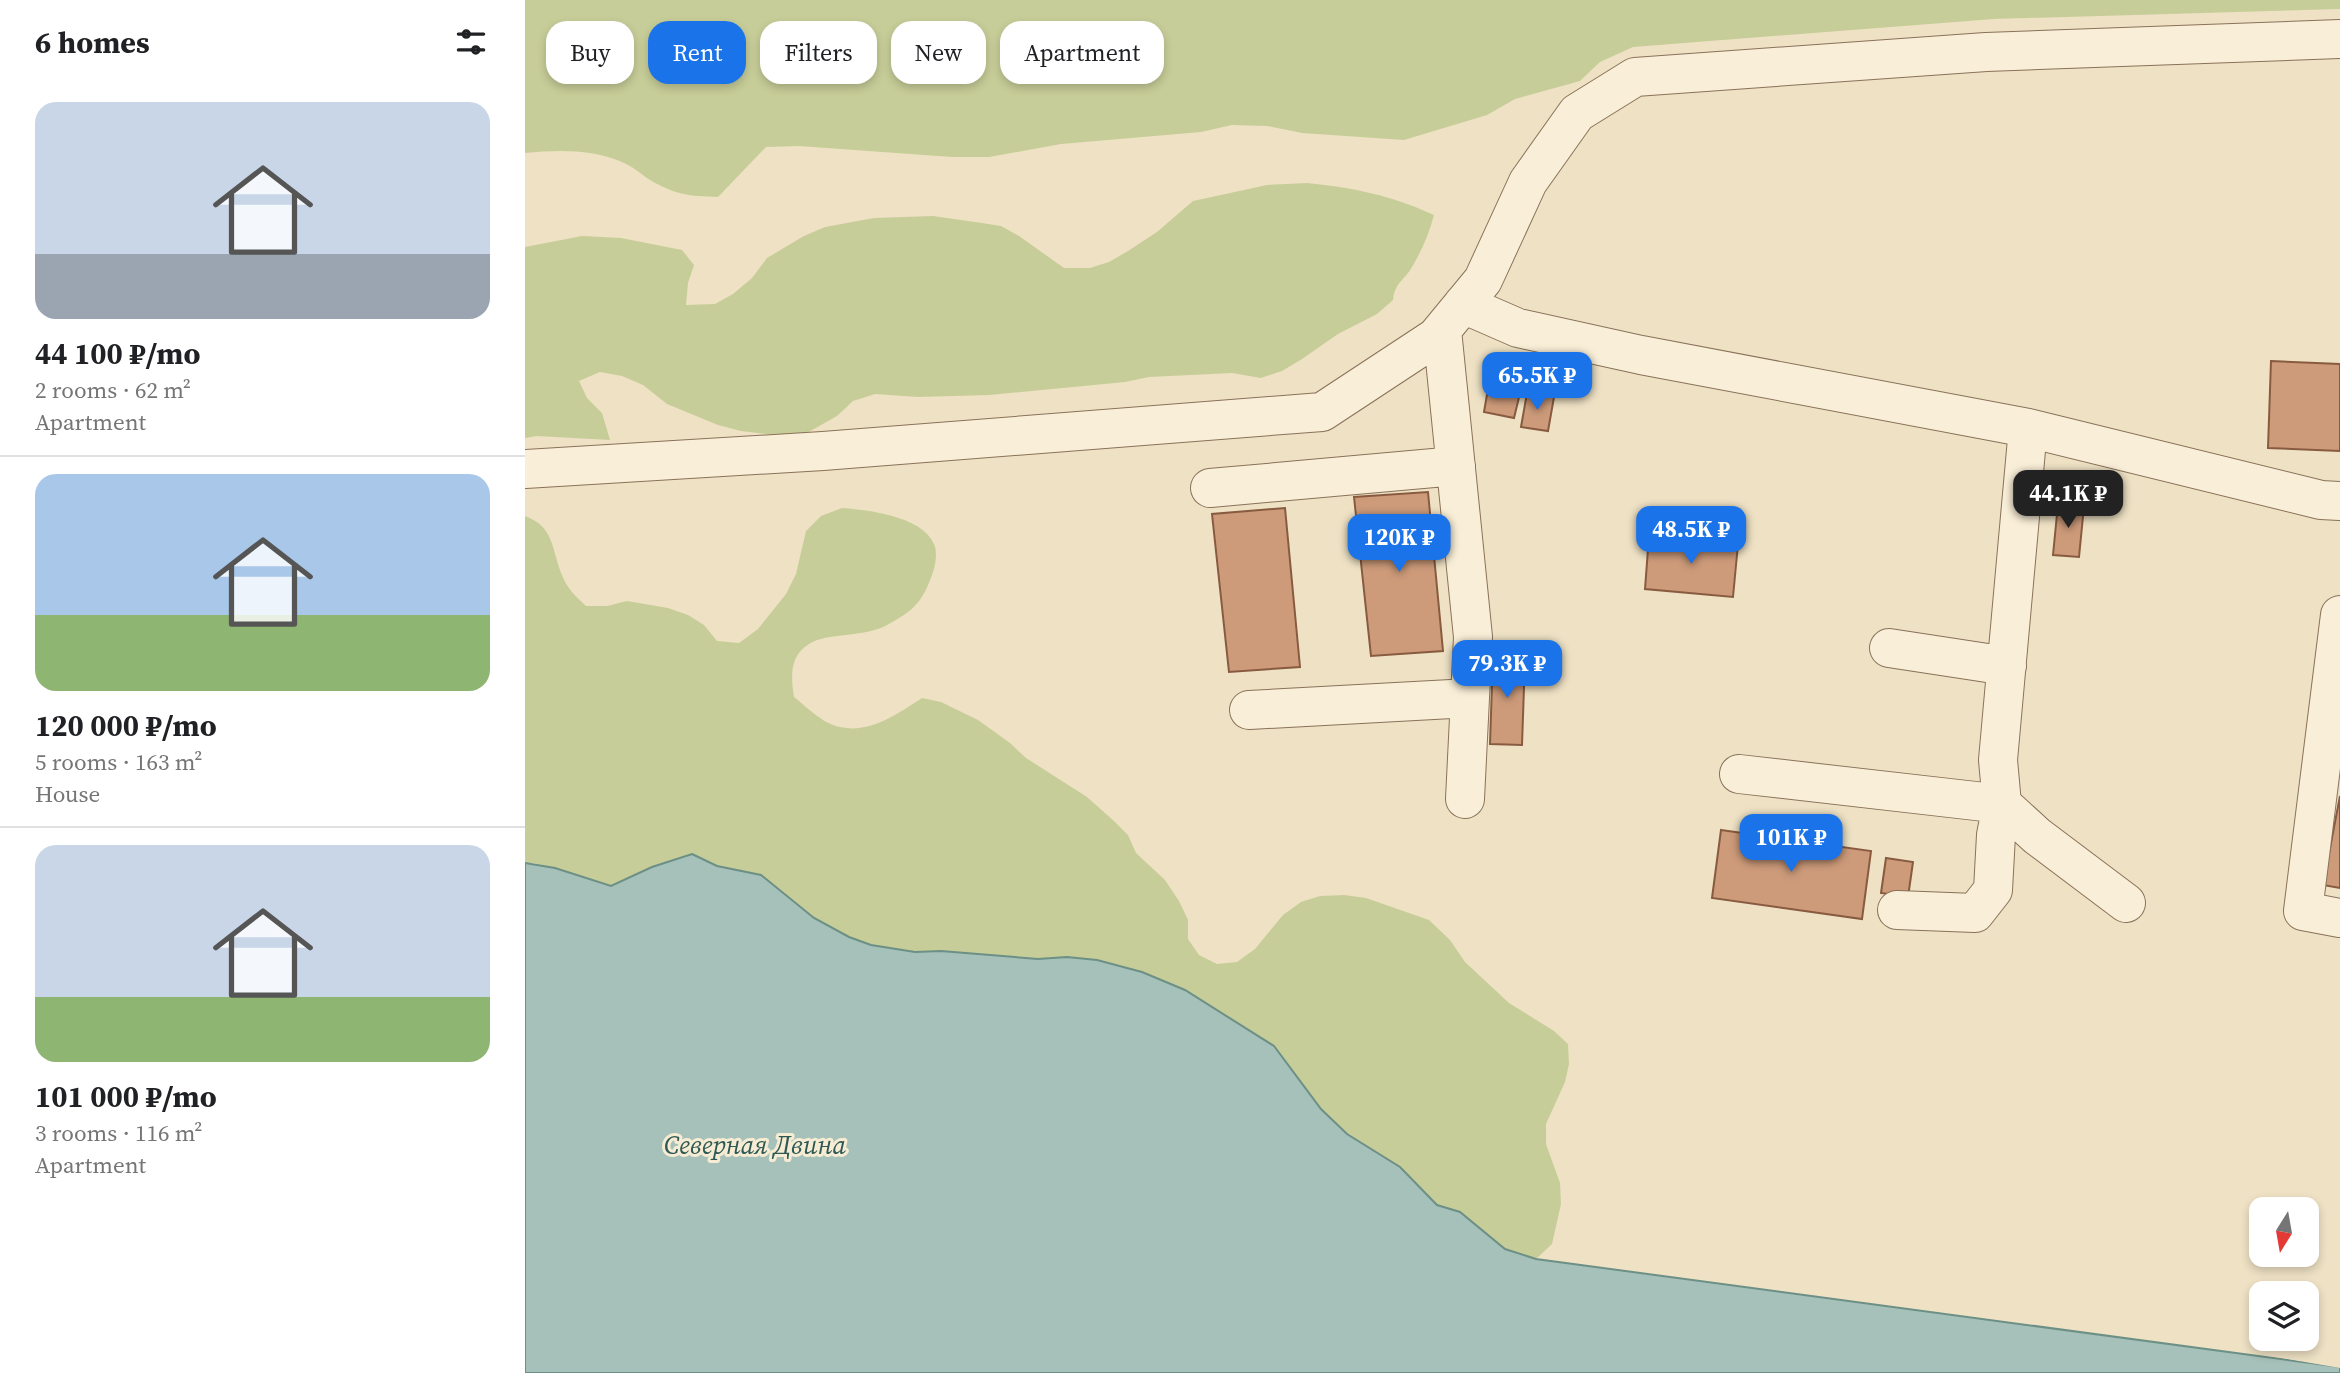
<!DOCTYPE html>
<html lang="en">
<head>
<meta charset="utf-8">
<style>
  :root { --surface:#fff; --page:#f6f6f6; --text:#202124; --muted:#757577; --line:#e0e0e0; --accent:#1a73e8 }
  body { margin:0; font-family:"Source Serif 4",serif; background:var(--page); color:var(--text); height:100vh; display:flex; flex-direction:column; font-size:26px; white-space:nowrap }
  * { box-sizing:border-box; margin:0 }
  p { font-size:23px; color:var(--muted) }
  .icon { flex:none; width:38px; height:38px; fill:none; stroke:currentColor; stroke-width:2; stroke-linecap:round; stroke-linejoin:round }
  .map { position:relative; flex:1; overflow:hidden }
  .side { display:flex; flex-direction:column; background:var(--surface); width:525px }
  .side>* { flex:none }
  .top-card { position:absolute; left:21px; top:21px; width:665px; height:63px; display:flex; gap:14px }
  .needle { width:46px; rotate:191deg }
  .fabs { position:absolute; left:1724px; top:1197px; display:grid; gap:14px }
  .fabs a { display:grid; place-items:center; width:70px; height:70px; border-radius:14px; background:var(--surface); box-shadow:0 4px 10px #0003; font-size:35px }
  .price { position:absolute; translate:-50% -60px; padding:0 16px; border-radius:14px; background:var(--accent); color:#fff; font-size:23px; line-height:46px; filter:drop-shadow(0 2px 4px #0008) }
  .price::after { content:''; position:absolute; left:50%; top:42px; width:21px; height:16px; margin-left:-10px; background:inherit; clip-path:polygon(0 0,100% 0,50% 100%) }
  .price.selected { background:#222; color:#fff }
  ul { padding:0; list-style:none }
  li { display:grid; align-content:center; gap:14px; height:371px; padding:0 35px }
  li+li { border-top:2px solid var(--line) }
  li span { display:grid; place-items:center; height:217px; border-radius:21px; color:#555 }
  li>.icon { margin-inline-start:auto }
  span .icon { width:126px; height:126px; fill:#fffc; stroke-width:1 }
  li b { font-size:30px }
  h2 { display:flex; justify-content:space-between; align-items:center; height:84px; padding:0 35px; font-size:30px }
  .chip { padding:0 24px; border-radius:21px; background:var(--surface); box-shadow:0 4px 10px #0003; font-size:24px; line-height:63px }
  .chip.selected { background:var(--accent); color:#fff }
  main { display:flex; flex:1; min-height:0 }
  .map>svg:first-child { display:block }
  .green { fill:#c7cd98 }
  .water { fill:#a6c1b9; stroke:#6c9086; stroke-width:2 }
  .pier { fill:#eee1c4 }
  .building { fill:#cd9b7a; stroke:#885b40; stroke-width:2 }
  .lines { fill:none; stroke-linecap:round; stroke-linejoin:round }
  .minor-casing { stroke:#89725a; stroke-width:40 }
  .minor { stroke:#f9eed7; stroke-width:38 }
  .labels { text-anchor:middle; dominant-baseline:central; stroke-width:6; stroke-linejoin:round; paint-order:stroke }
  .water-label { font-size:26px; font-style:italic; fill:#2d5955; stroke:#f6ebd3 }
</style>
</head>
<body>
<main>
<section class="side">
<h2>6 homes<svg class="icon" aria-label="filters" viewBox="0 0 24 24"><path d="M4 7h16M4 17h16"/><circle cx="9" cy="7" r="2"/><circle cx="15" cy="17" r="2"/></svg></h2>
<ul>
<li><span style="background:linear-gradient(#c9d6e8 70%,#9aa5b1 0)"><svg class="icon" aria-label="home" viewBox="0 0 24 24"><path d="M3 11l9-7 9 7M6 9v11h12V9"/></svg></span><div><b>44 100 ₽/mo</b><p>2 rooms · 62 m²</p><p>Apartment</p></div></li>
<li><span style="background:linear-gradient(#a9c7e8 65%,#8fb573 0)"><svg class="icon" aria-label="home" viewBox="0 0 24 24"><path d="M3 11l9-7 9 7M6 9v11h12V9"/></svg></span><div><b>120 000 ₽/mo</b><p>5 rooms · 163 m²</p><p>House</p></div></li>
<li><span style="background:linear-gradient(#c9d6e8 70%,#8fb573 0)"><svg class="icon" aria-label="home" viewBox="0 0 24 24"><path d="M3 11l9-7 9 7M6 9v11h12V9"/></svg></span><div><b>101 000 ₽/mo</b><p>3 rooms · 116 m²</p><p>Apartment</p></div></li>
</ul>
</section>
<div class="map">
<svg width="1815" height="1373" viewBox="0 0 1815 1373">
  <rect width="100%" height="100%" fill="#eee1c4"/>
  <path class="green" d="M0,0h1815v9l-346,10 -361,28 -33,15 -20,19 -65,18 -28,16 -83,25 -102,-7 -35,-7 -35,-1 -31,7 -140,12 -72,13h-37l-153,-11 -33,1 -48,50c-29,-1 -42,-2 -68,-17 -9,-6 -18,-14 -28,-18 -31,-13 -64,-12 -97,-9z
    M782,183c48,5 83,12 127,32 -5,19 -12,35 -22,52 -8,14 -17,15 -19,33l-16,14 -39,20 -36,25 -20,12 -21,7 -29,-5 -83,4 -24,5 -136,13 -71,2 -43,-3 -22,7 -16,15 -39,22 -57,-7 -23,-6 -51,-21 -24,-19 -21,-9 -22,-4 -21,9 8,17 15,15 8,27 -73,-4 -12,2v-191l57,-11 39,2 61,12 12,15 -6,18 -2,22 29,-1 18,-10 19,-16 15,-20 37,-22 21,-9 49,-9 59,-2 49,7 19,3 18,10 45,32h26l19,-6 19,-11 29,-19 36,-31 74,-16z
    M317,508c26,2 80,8 92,36 4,9 1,23 -2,31 -10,28 -19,36 -45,50 -23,13 -60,7 -78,19 -20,12 -18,34 -15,53 14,11 29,27 46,30 30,7 59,-14 82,-29l19,4 37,18 32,23 16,15 61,39 27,24 14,14 8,18 29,27 14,21 9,19v19l11,16 18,9 20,-2 18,-13 28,-34 18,-13 19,-6 24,-1 22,3 63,22 21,20 15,22 30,28 14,13 45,28 14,13 1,20 -4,18 -19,42v20l14,39 1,21 -9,40 -16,15 -31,-10 -45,-37 -23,-7 -37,-38 -53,-33 -26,-25 -47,-63 -89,-56 -43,-18 -45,-12 -30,-3 -29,2 -97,-8 -26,1 -44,-7 -22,-8 -35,-19 -53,-43 -45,-9 -24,-12 -40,13 -41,19 -78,-23h-8v-347c30,11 26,33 37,59 5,13 13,21 24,31h21l20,-5 41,7 20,7 16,10 13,16 22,2 19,-14 28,-35 10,-20 10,-43 15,-15z"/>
  <path class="water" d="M167,854l25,12 44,9 53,43 35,19 22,8 44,7 26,-1 97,8 29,-2 30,3 45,12 43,18 89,56 47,63 26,25 53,33 37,38 23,7 45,37 31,10 804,108v6h-1815v-510l30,5 56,18 41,-19z"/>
  <path class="pier" d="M1692,1347l123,16v5z"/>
  <path class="building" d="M1746,361l69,3v87l-72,-3z
    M964,383l32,6 -7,29 -30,-6z
    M1002,393l27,4 -6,34 -27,-4z
    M903,492l15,159 -72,5 -17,-159z
    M1533,504l26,2 -5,51 -26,-2z
    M760,508l15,159 -71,5 -17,-158z
    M1124,536l89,8 -5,53 -88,-8z
    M968,655l32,3 -3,87 -32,-1z
    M1815,796v92l-17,-3z
    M1196,830l150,21 -9,68 -150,-21z
    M1361,858l27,4 -5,35 -27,-4z"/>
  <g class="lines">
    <g class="minor-casing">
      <path id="minor" d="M938,304l55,24 123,27 387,73 293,72 19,1
        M917,330l31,307 -8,162
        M0,469l298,-18 499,-39 114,-75 47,-57 45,-98 49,-69 58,-36 351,-25 354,-13
        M685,488l246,-22
        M1815,615l-37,296 37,7
        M1364,648l118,18
        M724,710l221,-12
        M1214,774l263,30 -4,-44 30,-332
        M1477,804l35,32 89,67
        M1372,910l78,3 18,-23 3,-55 6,-31"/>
    </g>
    <use href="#minor" class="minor"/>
  </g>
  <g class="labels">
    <g class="water-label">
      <text x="230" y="1145">Северная Двина</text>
    </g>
  </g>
</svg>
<div class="fabs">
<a><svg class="needle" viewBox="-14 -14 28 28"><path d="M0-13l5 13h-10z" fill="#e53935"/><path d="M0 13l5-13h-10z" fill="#757577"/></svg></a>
<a><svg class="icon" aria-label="layers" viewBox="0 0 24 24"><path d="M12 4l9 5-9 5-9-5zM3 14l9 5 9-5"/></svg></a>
</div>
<b class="price" style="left:1012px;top:412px">65.5K ₽</b>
<b class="price selected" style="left:1543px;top:530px">44.1K ₽</b>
<b class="price" style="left:1166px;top:566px">48.5K ₽</b>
<b class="price" style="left:874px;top:574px">120K ₽</b>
<b class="price" style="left:982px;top:700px">79.3K ₽</b>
<b class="price" style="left:1266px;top:874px">101K ₽</b>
<div class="top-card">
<a class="chip">Buy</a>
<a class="chip selected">Rent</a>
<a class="chip">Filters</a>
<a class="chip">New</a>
<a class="chip">Apartment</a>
</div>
</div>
</main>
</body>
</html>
